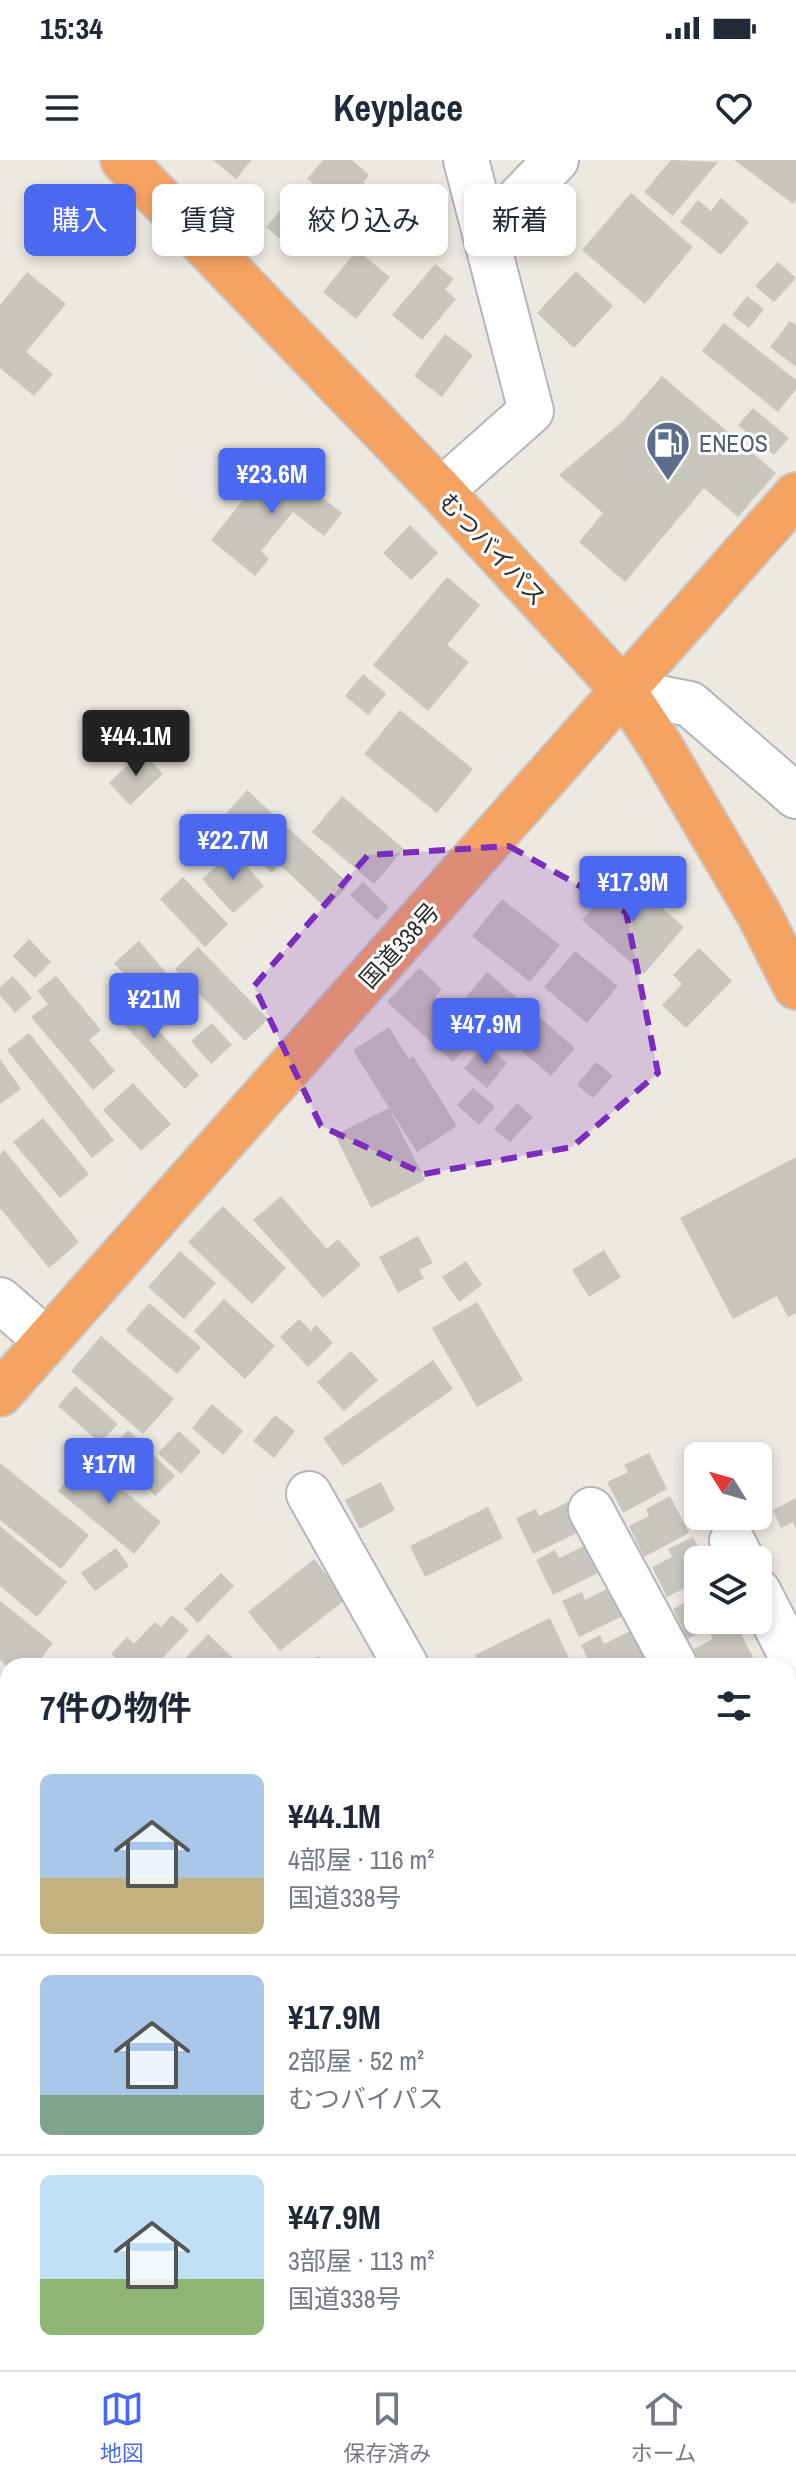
<!DOCTYPE html>
<html lang="ja">
<head>
<meta charset="utf-8">
<style>
  :root { --surface:#fff; --page:#f2f2f3; --text:#1f2937; --muted:#747a83; --line:#e0e1e3; --accent:#4b69f0 }
  body { margin:0; font-family:"Archivo Narrow","Noto Sans JP",sans-serif; background:var(--page); color:var(--text); height:100vh; display:flex; flex-direction:column; font-size:30px; white-space:nowrap }
  * { box-sizing:border-box; margin:0 }
  p { font-size:26px; color:var(--muted) }
  .icon { flex:none; width:44px; height:44px; fill:none; stroke:currentColor; stroke-width:2; stroke-linecap:round; stroke-linejoin:round }
  .map { position:relative; flex:1; overflow:hidden }
  .drawer { position:absolute; left:0px; top:1498px; width:796px; height:712px; display:flex; flex-direction:column; background:var(--surface); border-radius:24px 24px 0 0; box-shadow:0 4px 12px #0003 }
  .drawer>* { flex:none }
  .hud { position:absolute; left:24px; top:24px; width:748px; height:72px; display:flex; gap:16px }
  .needle { width:52px; rotate:307deg }
  .buttons { position:absolute; left:684px; top:1282px; display:grid; gap:16px }
  .buttons a { display:grid; place-items:center; width:88px; height:88px; border-radius:12px; background:var(--surface); box-shadow:0 4px 12px #0003; font-size:40px }
  .price { position:absolute; translate:-50% -68px; padding:0 18px; border-radius:8px; background:var(--accent); color:#fff; font-size:26px; line-height:52px; filter:drop-shadow(0 2px 4px #0008) }
  .price::after { content:''; position:absolute; left:50%; top:48px; width:24px; height:18px; margin-left:-12px; background:inherit; clip-path:polygon(0 0,100% 0,50% 100%) }
  .price.selected { background:#222; color:#fff }
  ul { padding:0; list-style:none }
  li { display:flex; align-items:center; gap:24px; height:200px; padding:0 40px }
  li+li { border-top:2px solid var(--line) }
  li span { display:grid; place-items:center; flex:none; width:224px; height:160px; border-radius:12px; color:#555 }
  li>.icon { margin-inline-start:auto }
  span .icon { width:96px; height:96px; fill:#fffc; stroke-width:1 }
  li b { font-size:34px }
  h2 { display:flex; justify-content:space-between; align-items:center; height:96px; padding:0 40px; font-size:34px }
  .chip { padding:0 28px; border-radius:12px; background:var(--surface); box-shadow:0 4px 12px #0003; font-size:28px; line-height:72px }
  .chip.selected { background:var(--accent); color:#fff }
  .status { display:flex; justify-content:space-between; align-items:center; height:56px; padding:0 40px; background:var(--surface); direction:ltr }
  .status svg { height:22px; fill:currentColor }
  header { display:flex; justify-content:space-between; align-items:center; height:104px; padding:0 40px; background:var(--surface); font-size:36px; font-weight:800 }
  .tabs { display:flex; justify-content:space-around; align-items:center; height:112px; border-top:2px solid var(--line); background:var(--surface); font-size:22px; color:var(--muted) }
  .tabs a { display:grid; justify-items:center; gap:4px }
  .tabs .selected { color:var(--accent) }
  .map>svg:first-child { display:block }
  .green { fill:#b6e0a0 }
  .cemetery { fill:#c7d6b8 }
  .building { fill:#c9c6be }
  .lines { fill:none; stroke-linecap:round; stroke-linejoin:round }
  .minor-casing { stroke:#b3b6bf; stroke-width:48 }
  .highway-casing { stroke:#c8c8c8; stroke-width:48 }
  .minor { stroke:#fff; stroke-width:44 }
  .highway { stroke:#f5a363; stroke-width:44 }
  .marked { fill:#7b2cbf; fill-opacity:0.2; stroke:#7b2cbf; stroke-width:6; stroke-dasharray:16 10; stroke-linejoin:round }
  .labels { text-anchor:middle; dominant-baseline:central; stroke-width:6; stroke-linejoin:round; paint-order:stroke }
  .service-label { font-size:24px; fill:#4e5e75; stroke:#fff; text-anchor:start }
  .street-label { font-size:24px; fill:#2d2d2d; stroke:#fff }
</style>
</head>
<body>
<div class="status"><b>15:34</b><svg viewBox="0 0 49 12"><path d="M0 12V9h3v3zM5 12V6h3v6zM10 12V3h3v9zM15 12V0h3v12zM26 1h20v11H26zM47 4h2v5h-2z"/></svg></div>
<header><svg class="icon" aria-label="menu" viewBox="0 0 24 24"><path d="M4 6h16M4 12h16M4 18h16"/></svg>Keyplace<svg class="icon" aria-label="heart" viewBox="0 0 24 24"><path d="M12 20l-8-8c-3-5 5-10 8-4 3-6 11-1 8 4z"/></svg></header>
<div class="map">
<svg width="796" height="2210" viewBox="0 0 796 2210">
  <rect width="100%" height="100%" fill="#ede8e0"/>
  <path class="green" d="M139,2202h249l13,8h-265z"/>
  <path class="cemetery" d="M6,2116l2,2v84h107l10,8h-125v-88z"/>
  <path class="building" d="M213,0h39l-16,19z
    M323,0h29l17,15 -6,7 8,7 -22,25 -42,-35z
    M671,0l47,2 -45,54 -29,-24z
    M734,0h62v40l-3,4z
    M301,26l31,27 -34,41 -32,-27z
    M410,33l32,24 -32,39 -42,-33 21,-26 11,9z
    M631,33l62,54 -48,57 -63,-54z
    M721,38l28,24 -28,33 -41,-33 18,-22 13,11z
    M357,90l33,27 -34,42 -33,-27z
    M778,102l18,16 -22,24 -19,-16z
    M435,104l19,15 -9,10 11,10 -34,41 -30,-25z
    M576,111l37,35 -39,42 -37,-35z
    M27,112l39,32 -40,48 27,22 -19,22 -34,-28v-63z
    M747,136l17,13 -15,19 -17,-13z
    M790,161l6,4v42l-26,-20z
    M724,163l72,57v9l-18,23 -76,-61z
    M445,174l28,21 -31,42 -28,-21z
    M662,216l114,97 -38,44 -34,-29 -79,94 -46,-40 24,-29 -44,-38 64,-54z
    M753,248l36,30 -15,17 -36,-30z
    M275,300l67,53 -18,23 -31,-24 -32,39 8,8 -14,17 -44,-36z
    M410,365l28,28 -27,27 -28,-27z
    M447,417l33,28 -33,40 22,17 -41,49 -55,-46z
    M363,514l23,20 -18,21 -23,-19z
    M400,550l73,59 -36,44 -73,-59z
    M142,591l21,23 -33,31 -21,-22z
    M247,630l102,94 -22,25 -48,-45 -7,9 -24,-22 8,-8 -31,-28z
    M342,636l62,53 -30,35 -62,-52z
    M233,691l31,35 -31,27 -31,-34z
    M622,713l62,54 -40,47 -62,-54z
    M183,717l45,47 -23,23 -45,-48z
    M363,722l26,25 -12,13 -27,-25z
    M502,739l58,46 -30,37 -58,-46z
    M29,779l22,23 -16,16 -22,-22z
    M139,781l48,56 -24,21 -49,-55z
    M198,787l70,72 -23,22 -70,-72z
    M699,788l33,33 -46,47 -24,-23 20,-21 -9,-9z
    M575,791l43,35 -31,37 -43,-36z
    M419,808l23,21 -7,8 42,38 -24,27 -66,-60z
    M487,812l88,76 -24,28 -88,-75z
    M13,816l19,22 -17,15 -15,-18v-8z
    M56,816l45,54 -12,10 26,31 -22,19 -62,-73 17,-13 -11,-13z
    M125,834l74,81 -14,14 -76,-80z
    M212,863l20,22 -21,19 -20,-23z
    M389,867l20,32 4,-3 44,70 -40,26 -28,-44 36,72 -54,28 -36,-73 54,-27 -36,-58z
    M29,873l85,107 -22,18 -85,-108z
    M485,884l22,19 -20,25 -23,-20z
    M0,899l21,30 -21,15z
    M596,902l17,14 -20,22 -16,-13z
    M133,923l38,41 -30,27 -38,-41z
    M473,928l22,19 -16,18 -22,-20z
    M517,943l16,14 -23,25 -16,-13z
    M43,958l46,56 -29,24 -47,-56z
    M4,990l75,92 -30,26 -49,-60v-54z
    M796,997v156l-8,4 -11,-21 -44,23 -53,-101z
    M281,1036l46,53 11,-10 23,26 -38,33 -70,-78z
    M223,1046l63,62 -34,36 -64,-62z
    M418,1076l15,27 -14,7 5,8 -26,15 -19,-36z
    M604,1090l17,27 -32,20 -17,-27z
    M180,1091l36,32 -32,36 -36,-32z
    M466,1101l16,24 -23,17 -17,-25z
    M224,1139l51,47 -30,33 -51,-48z
    M477,1142l46,78 -46,27 -45,-79z
    M149,1143l52,44 -24,27 -51,-44z
    M299,1159l12,12 5,-6 17,18 -25,24 -28,-30z
    M101,1176l73,63 -31,35 -72,-63z
    M351,1191l27,29 -34,31 -27,-29z
    M433,1200l20,29 -110,77 -20,-28z
    M75,1226l43,38 -18,19 -42,-37z
    M212,1244l31,27 -20,24 -31,-27z
    M275,1255l20,16 -21,27 -21,-17z
    M128,1270l47,46 -20,20 -46,-45z
    M179,1271l22,20 -20,23 -23,-21z
    M649,1293l18,36 -44,24 -16,-31 21,-10 -4,-7z
    M85,1298l76,64 -27,32 -76,-63z
    M0,1303l89,72 -28,34 -61,-49z
    M381,1322l14,28 -35,19 -15,-29z
    M670,1336l19,37 -45,24 -15,-31 20,-10 -3,-7z
    M796,1338v31l-3,-7 -12,6 -8,-18z
    M570,1341l13,29 -50,24 -17,-36 20,-9 3,7z
    M488,1347l15,31 -78,39 -15,-31z
    M0,1366l67,56 -30,35 -37,-31z
    M693,1377l12,23h-7v21l-31,16 -15,-30 20,-10 -4,-8z
    M589,1384l13,27 -49,24 -17,-35 19,-10 4,8z
    M116,1388l13,18 -34,25 -14,-18z
    M314,1399l32,40 -66,52 -32,-39z
    M221,1413l13,13 -36,37 -14,-14z
    M615,1425l14,28 -50,24 -17,-36 20,-9 3,8z
    M698,1427v33h27l-37,19 -15,-30 20,-11 -4,-6z
    M0,1441l53,42 -18,23h-28l-7,-6z
    M172,1455l17,15 -34,36h-31l-13,-12 16,-17 7,7 21,-22 6,5z
    M550,1458l20,42 -12,6h-78l-5,-11z
    M734,1460l19,37 -18,9h-34l-9,-16 21,-11 -4,-7z
    M634,1469l13,28 -19,9h-37l-10,-21 19,-10 4,9z
    M208,1474l33,32h-63z
    M318,1496l9,10h-20z
    M8,1544v24l-8,-6v-8z
    M796,1690v67l-8,5v-68z
    M0,1784l8,6v63l-8,10z
    M796,1850v49l-8,-15v-30z
    M618,2202h17l-10,8z"/>
  <g class="lines">
    <g class="minor-casing">
      <path id="minor" d="M485,74l71,-74
        M441,331l90,-80 -65,-251
        M624,531l66,13 106,92
        M0,1140l47,41
        M309,1334l97,172
        M591,1350l84,156
        M732,1381l10,19
        M758,1431l38,74
        M788,1617l8,15
        M0,1737l8,6
        M788,2018l8,-4
        M545,2202l8,8"/>
    </g>
    <g class="highway-casing">
      <path id="highway" d="M123,0l318,331 183,200 35,53 100,170 37,73
        M0,1234l796,-899"/>
    </g>
    <use href="#minor" class="minor"/>
    <use href="#highway" class="highway"/>
  </g>
  <path class="marked" d="M509,686l117,66 32,161 -86,74 -148,27 -103,-48 -67,-140 114,-131z"/>
  <defs>
    <g id="fuel-pin" transform="scale(2.3)"><path d="M0 17L-7.5 6A9.5 9.5 0 1 1 7.5 6Z" fill="#5c6f8a" stroke="#fff"/><path d="M-5.5-6h7V0h2V4h1.3V-2.5L3-4.5l.8-.8L6-3V5H2.5V1h-1V6h-7ZM-4.2-4.7v3.2H.2V-4.7Z" fill="#fff"/></g>
  </defs>
  <g fill-rule="evenodd">
    <use href="#fuel-pin" x="668" y="283"/>
  </g>
  <g class="labels">
    <g class="service-label">
      <text x="699" y="283">ENEOS</text>
    </g>
    <g class="street-label">
      <text transform="translate(493 389) rotate(47)">むつバイパス</text>
      <text transform="translate(399 785) rotate(-48)">国道338号</text>
    </g>
  </g>
</svg>
<div class="buttons">
<a><svg class="needle" viewBox="-14 -14 28 28"><path d="M0-13l5 13h-10z" fill="#e53935"/><path d="M0 13l5-13h-10z" fill="#747a83"/></svg></a>
<a><svg class="icon" aria-label="layers" viewBox="0 0 24 24"><path d="M12 4l9 5-9 5-9-5zM3 14l9 5 9-5"/></svg></a>
</div>
<b class="price" style="left:272px;top:356px">¥23.6M</b>
<b class="price selected" style="left:136px;top:618px">¥44.1M</b>
<b class="price" style="left:233px;top:722px">¥22.7M</b>
<b class="price" style="left:633px;top:764px">¥17.9M</b>
<b class="price" style="left:154px;top:881px">¥21M</b>
<b class="price" style="left:486px;top:906px">¥47.9M</b>
<b class="price" style="left:109px;top:1346px">¥17M</b>
<div class="hud">
<a class="chip selected">購入</a>
<a class="chip">賃貸</a>
<a class="chip">絞り込み</a>
<a class="chip">新着</a>
</div>
<section class="drawer">
<h2>7件の物件<svg class="icon" aria-label="filters" viewBox="0 0 24 24"><path d="M4 7h16M4 17h16"/><circle cx="9" cy="7" r="2"/><circle cx="15" cy="17" r="2"/></svg></h2>
<ul>
<li><span style="background:linear-gradient(#a9c7e8 65%,#c2b280 0)"><svg class="icon" aria-label="home" viewBox="0 0 24 24"><path d="M3 11l9-7 9 7M6 9v11h12V9"/></svg></span><div><b>¥44.1M</b><p>4部屋 · 116 m²</p><p>国道338号</p></div></li>
<li><span style="background:linear-gradient(#a9c7e8 75%,#7fa58c 0)"><svg class="icon" aria-label="home" viewBox="0 0 24 24"><path d="M3 11l9-7 9 7M6 9v11h12V9"/></svg></span><div><b>¥17.9M</b><p>2部屋 · 52 m²</p><p>むつバイパス</p></div></li>
<li><span style="background:linear-gradient(#bfe0f5 65%,#8fb573 0)"><svg class="icon" aria-label="home" viewBox="0 0 24 24"><path d="M3 11l9-7 9 7M6 9v11h12V9"/></svg></span><div><b>¥47.9M</b><p>3部屋 · 113 m²</p><p>国道338号</p></div></li>
</ul>
</section>
</div>
<nav class="tabs">
<a class="selected"><svg class="icon" aria-label="map" viewBox="0 0 24 24"><path d="M3 6l6-2 6 2 6-2v14l-6 2-6-2-6 2zM9 4v14M15 6v14"/></svg>地図</a>
<a><svg class="icon" aria-label="saved" viewBox="0 0 24 24"><path d="M7 4h10v16l-5-4-5 4z"/></svg>保存済み</a>
<a><svg class="icon" aria-label="home" viewBox="0 0 24 24"><path d="M3 11l9-7 9 7M6 9v11h12V9"/></svg>ホーム</a>
</nav>
</body>
</html>
